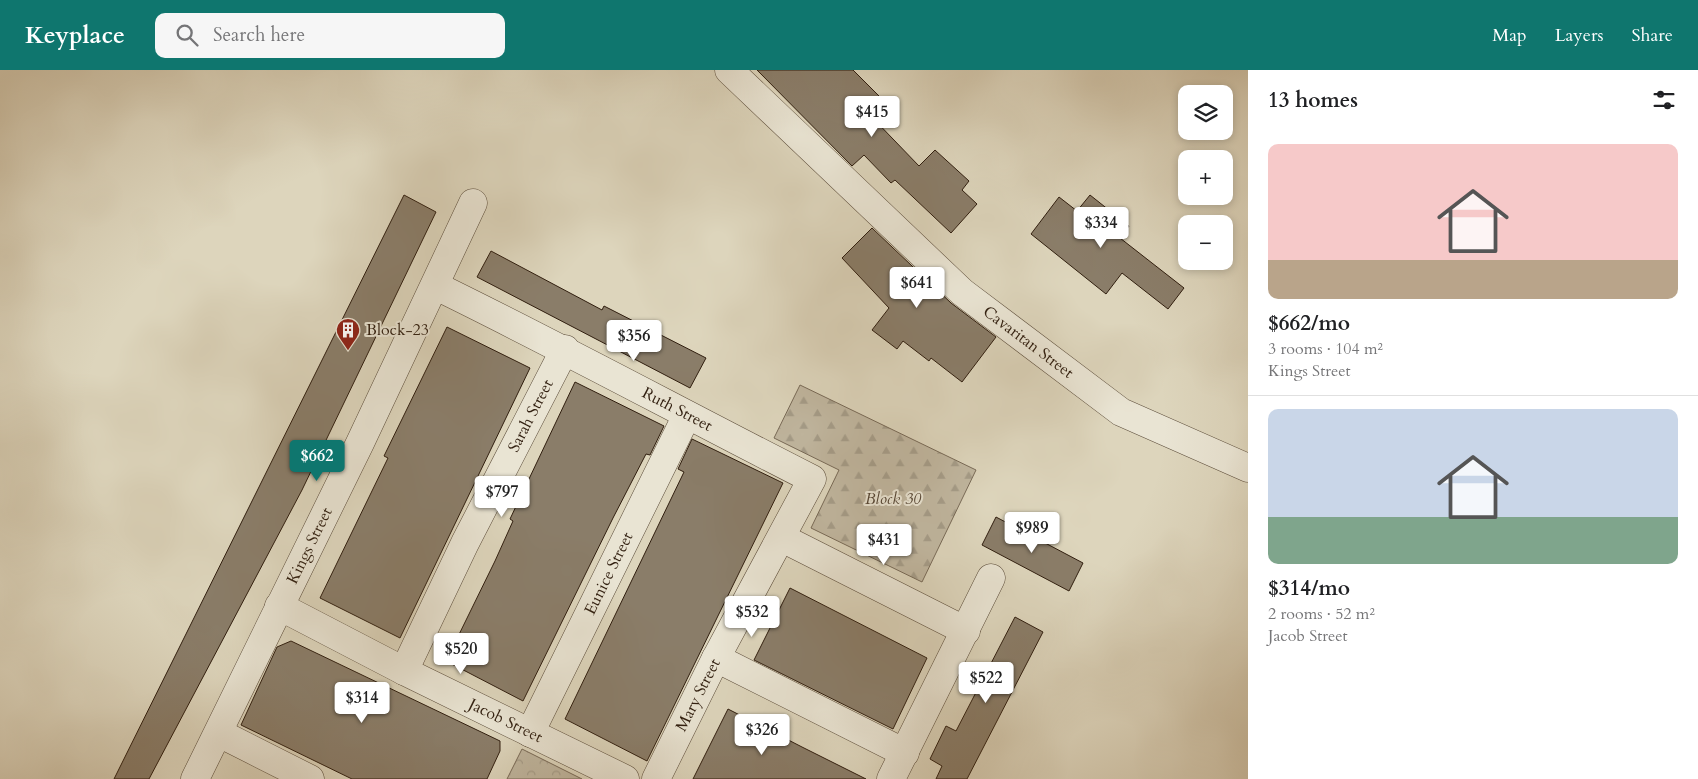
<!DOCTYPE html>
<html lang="en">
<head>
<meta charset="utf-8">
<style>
  :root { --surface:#fff; --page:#f6f6f6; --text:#202124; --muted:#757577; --line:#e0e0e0; --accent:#0f766e }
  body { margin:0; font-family:Cardo,serif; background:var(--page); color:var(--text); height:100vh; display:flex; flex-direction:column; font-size:19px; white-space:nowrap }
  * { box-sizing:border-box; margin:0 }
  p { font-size:16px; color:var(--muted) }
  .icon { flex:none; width:28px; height:28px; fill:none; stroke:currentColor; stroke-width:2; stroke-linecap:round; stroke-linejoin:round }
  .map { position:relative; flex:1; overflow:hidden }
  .drawer { display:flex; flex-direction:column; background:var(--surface); width:450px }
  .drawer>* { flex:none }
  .fabs { position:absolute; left:1178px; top:15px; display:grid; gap:10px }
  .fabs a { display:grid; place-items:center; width:55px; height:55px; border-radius:10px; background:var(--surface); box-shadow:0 2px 8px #0003; font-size:25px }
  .price { position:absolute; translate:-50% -42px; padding:0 11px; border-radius:5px; background:#fff; color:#222; font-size:16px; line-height:32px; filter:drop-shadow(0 1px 2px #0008) }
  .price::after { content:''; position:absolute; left:50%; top:30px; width:15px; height:11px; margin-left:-8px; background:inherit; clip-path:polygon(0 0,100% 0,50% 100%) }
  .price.on { background:var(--accent); color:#fff }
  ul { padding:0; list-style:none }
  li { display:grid; align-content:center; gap:10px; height:265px; padding:0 20px }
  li+li { border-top:1px solid var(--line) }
  li span { display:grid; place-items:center; height:155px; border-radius:10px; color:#555 }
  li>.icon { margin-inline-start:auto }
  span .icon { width:90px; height:90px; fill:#fffc; stroke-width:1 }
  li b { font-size:21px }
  h2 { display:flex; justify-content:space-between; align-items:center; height:60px; padding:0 20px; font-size:21px }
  header { display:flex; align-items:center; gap:30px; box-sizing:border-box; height:70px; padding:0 25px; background:var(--accent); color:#fff }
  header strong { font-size:24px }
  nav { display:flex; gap:28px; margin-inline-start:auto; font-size:18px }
  .search { width:350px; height:45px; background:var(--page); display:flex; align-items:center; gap:12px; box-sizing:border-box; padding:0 18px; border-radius:10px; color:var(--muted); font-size:19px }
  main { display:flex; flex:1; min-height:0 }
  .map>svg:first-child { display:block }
  .forest { fill:url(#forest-firs); stroke:#786a57 }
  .park { fill:url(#park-crowns); stroke:#786a57 }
  .building { fill:#8a7d69; stroke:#301e0f }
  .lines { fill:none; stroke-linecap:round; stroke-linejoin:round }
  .minor-casing { stroke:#5b4c3a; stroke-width:29 }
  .minor { stroke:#e9e4d3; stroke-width:28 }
  .labels { text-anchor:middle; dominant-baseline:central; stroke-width:4; stroke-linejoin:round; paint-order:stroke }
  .poi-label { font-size:16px; fill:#301e0f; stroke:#e9e4d3; text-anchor:start }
  .street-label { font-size:16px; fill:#301e0f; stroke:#e9e4d3 }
  .park-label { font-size:16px; font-style:italic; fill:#544433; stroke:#e9e4d3 }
</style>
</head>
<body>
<header>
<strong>Keyplace</strong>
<div class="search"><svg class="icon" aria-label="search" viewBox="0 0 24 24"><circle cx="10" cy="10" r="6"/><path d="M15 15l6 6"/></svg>Search here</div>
<nav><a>Map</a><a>Layers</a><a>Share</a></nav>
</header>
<main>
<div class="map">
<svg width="1248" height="709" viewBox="0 0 1248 709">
  <defs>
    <pattern id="forest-firs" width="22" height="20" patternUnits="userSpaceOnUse" patternTransform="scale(1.25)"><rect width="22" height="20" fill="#c0b69f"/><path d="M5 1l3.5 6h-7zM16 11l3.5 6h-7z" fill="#a59c88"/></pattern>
    <pattern id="park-crowns" width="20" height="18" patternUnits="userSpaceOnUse" patternTransform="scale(1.25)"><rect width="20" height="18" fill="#c0b69f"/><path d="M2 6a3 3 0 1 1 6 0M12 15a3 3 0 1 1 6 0" fill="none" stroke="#a59c88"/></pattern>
  </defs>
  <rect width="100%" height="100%" fill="#ddd5bc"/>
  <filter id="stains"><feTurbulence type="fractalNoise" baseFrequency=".004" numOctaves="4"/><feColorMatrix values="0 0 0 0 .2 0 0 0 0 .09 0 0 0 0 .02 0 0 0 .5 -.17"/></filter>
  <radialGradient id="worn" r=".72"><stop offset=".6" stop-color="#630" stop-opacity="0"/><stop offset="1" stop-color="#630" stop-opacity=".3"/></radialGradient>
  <path class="forest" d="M800,315l176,85 -54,112 -111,-54 28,-58 -65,-32z"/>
  <path class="park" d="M522,679l60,30h-75z"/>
  <path class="building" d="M757,0h96l28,28 -14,14 52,54 16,-16 34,31 -7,9 15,14 -26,29 -56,-53 -4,3 -27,-28 -12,11z
    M404,125l32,17 -134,278 -153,289h-35z
    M1090,125l39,31 -9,12 64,50 -16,21 -46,-36 -16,21 -75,-60 28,-37 18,14z
    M872,158l79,75 45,34 -34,45 -31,-24 -2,3 -26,-20 -6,8 -25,-19 17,-22 -47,-50z
    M491,181l111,59 2,-4 102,52 -16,30 -213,-111z
    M447,257l83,41 -130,270 -80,-40 68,-140 -4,-2z
    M575,312l89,44 -14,29 -4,-1 -33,64 -90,183 -77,-40 49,-100 18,-40 -3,-2z
    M692,369l91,44 -136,278 -82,-42 119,-247 -6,-3z
    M996,447l87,46 -14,28 -87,-46z
    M790,518l137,70 -34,71 -139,-69z
    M1015,547l28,15 -76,147h-31l6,-13 -12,-7 16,-33 10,5z
    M291,571l209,100v10l-13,28h-135l-111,-54 36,-78z
    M728,639l74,38 64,32h-173z"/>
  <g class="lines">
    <g class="minor-casing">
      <g id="minor">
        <path id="s1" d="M729,0l233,222 159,120 127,56"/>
        <path id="s2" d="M436,216c127,62 250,129 376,193l-96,179 -60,121"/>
        <path d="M782,468l184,93"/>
        <path id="s3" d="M279,536l125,65 221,108"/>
        <path d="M716,588l189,95"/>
        <path id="s4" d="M404,601l61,-128 100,-194"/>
        <path d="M219,663l91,46"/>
        <path id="s5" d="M530,663l157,-318"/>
        <path id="s6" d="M195,709l165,-336 113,-240"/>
        <path d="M891,709l100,-201"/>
      </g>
    </g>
    <use href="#minor" class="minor"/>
  </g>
  <defs>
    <g id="building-pin" transform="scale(1.25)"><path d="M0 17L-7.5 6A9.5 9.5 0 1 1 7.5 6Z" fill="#8f2418" stroke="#e9e4d3"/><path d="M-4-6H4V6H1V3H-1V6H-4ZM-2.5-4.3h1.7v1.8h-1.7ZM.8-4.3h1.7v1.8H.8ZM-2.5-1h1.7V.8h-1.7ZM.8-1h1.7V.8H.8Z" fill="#fff"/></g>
  </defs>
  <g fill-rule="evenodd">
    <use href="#building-pin" x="348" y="260"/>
  </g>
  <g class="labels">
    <g class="poi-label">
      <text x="366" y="260">Block-23</text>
    </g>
    <g class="street-label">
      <text stroke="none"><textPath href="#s1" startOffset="405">Cavaritan Street</textPath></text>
      <text stroke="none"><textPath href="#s2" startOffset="271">Ruth Street</textPath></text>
      <text stroke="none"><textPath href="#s4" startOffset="285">Sarah Street</textPath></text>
      <text stroke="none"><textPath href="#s6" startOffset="260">Kings Street</textPath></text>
      <text stroke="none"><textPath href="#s5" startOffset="178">Eunice Street</textPath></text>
      <text transform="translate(698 625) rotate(-63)">Mary Street</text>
      <text stroke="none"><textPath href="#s3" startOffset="254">Jacob Street</textPath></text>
    </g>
    <g class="park-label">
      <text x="893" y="429">Block 30</text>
    </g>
  </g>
  <rect width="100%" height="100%" filter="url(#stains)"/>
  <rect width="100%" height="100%" fill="url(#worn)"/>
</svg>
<div class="fabs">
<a><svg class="icon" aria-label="layers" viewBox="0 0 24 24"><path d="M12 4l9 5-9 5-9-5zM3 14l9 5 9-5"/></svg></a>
<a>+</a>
<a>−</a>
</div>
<b class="price" style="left:872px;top:68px">$415</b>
<b class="price" style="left:1101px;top:179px">$334</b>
<b class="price" style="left:917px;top:239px">$641</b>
<b class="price" style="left:634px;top:292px">$356</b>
<b class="price on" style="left:317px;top:412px">$662</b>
<b class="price" style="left:502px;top:448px">$797</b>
<b class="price" style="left:1032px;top:484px">$989</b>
<b class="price" style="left:884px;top:496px">$431</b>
<b class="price" style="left:752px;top:568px">$532</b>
<b class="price" style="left:461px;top:605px">$520</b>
<b class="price" style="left:986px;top:634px">$522</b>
<b class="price" style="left:362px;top:654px">$314</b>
<b class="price" style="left:762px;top:686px">$326</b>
</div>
<section class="drawer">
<h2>13 homes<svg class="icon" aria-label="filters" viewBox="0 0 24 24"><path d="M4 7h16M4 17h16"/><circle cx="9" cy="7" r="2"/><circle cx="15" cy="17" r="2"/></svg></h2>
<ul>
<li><span style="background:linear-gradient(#f6c9c9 75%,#b9a48a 0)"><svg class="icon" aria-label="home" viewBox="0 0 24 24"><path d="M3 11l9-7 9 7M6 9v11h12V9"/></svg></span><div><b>$662/mo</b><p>3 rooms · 104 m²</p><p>Kings Street</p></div></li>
<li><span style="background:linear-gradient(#c9d6e8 70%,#7fa58c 0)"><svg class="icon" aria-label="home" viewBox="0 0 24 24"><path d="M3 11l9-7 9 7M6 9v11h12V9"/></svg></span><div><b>$314/mo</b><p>2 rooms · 52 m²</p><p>Jacob Street</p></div></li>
</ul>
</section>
</main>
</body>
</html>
